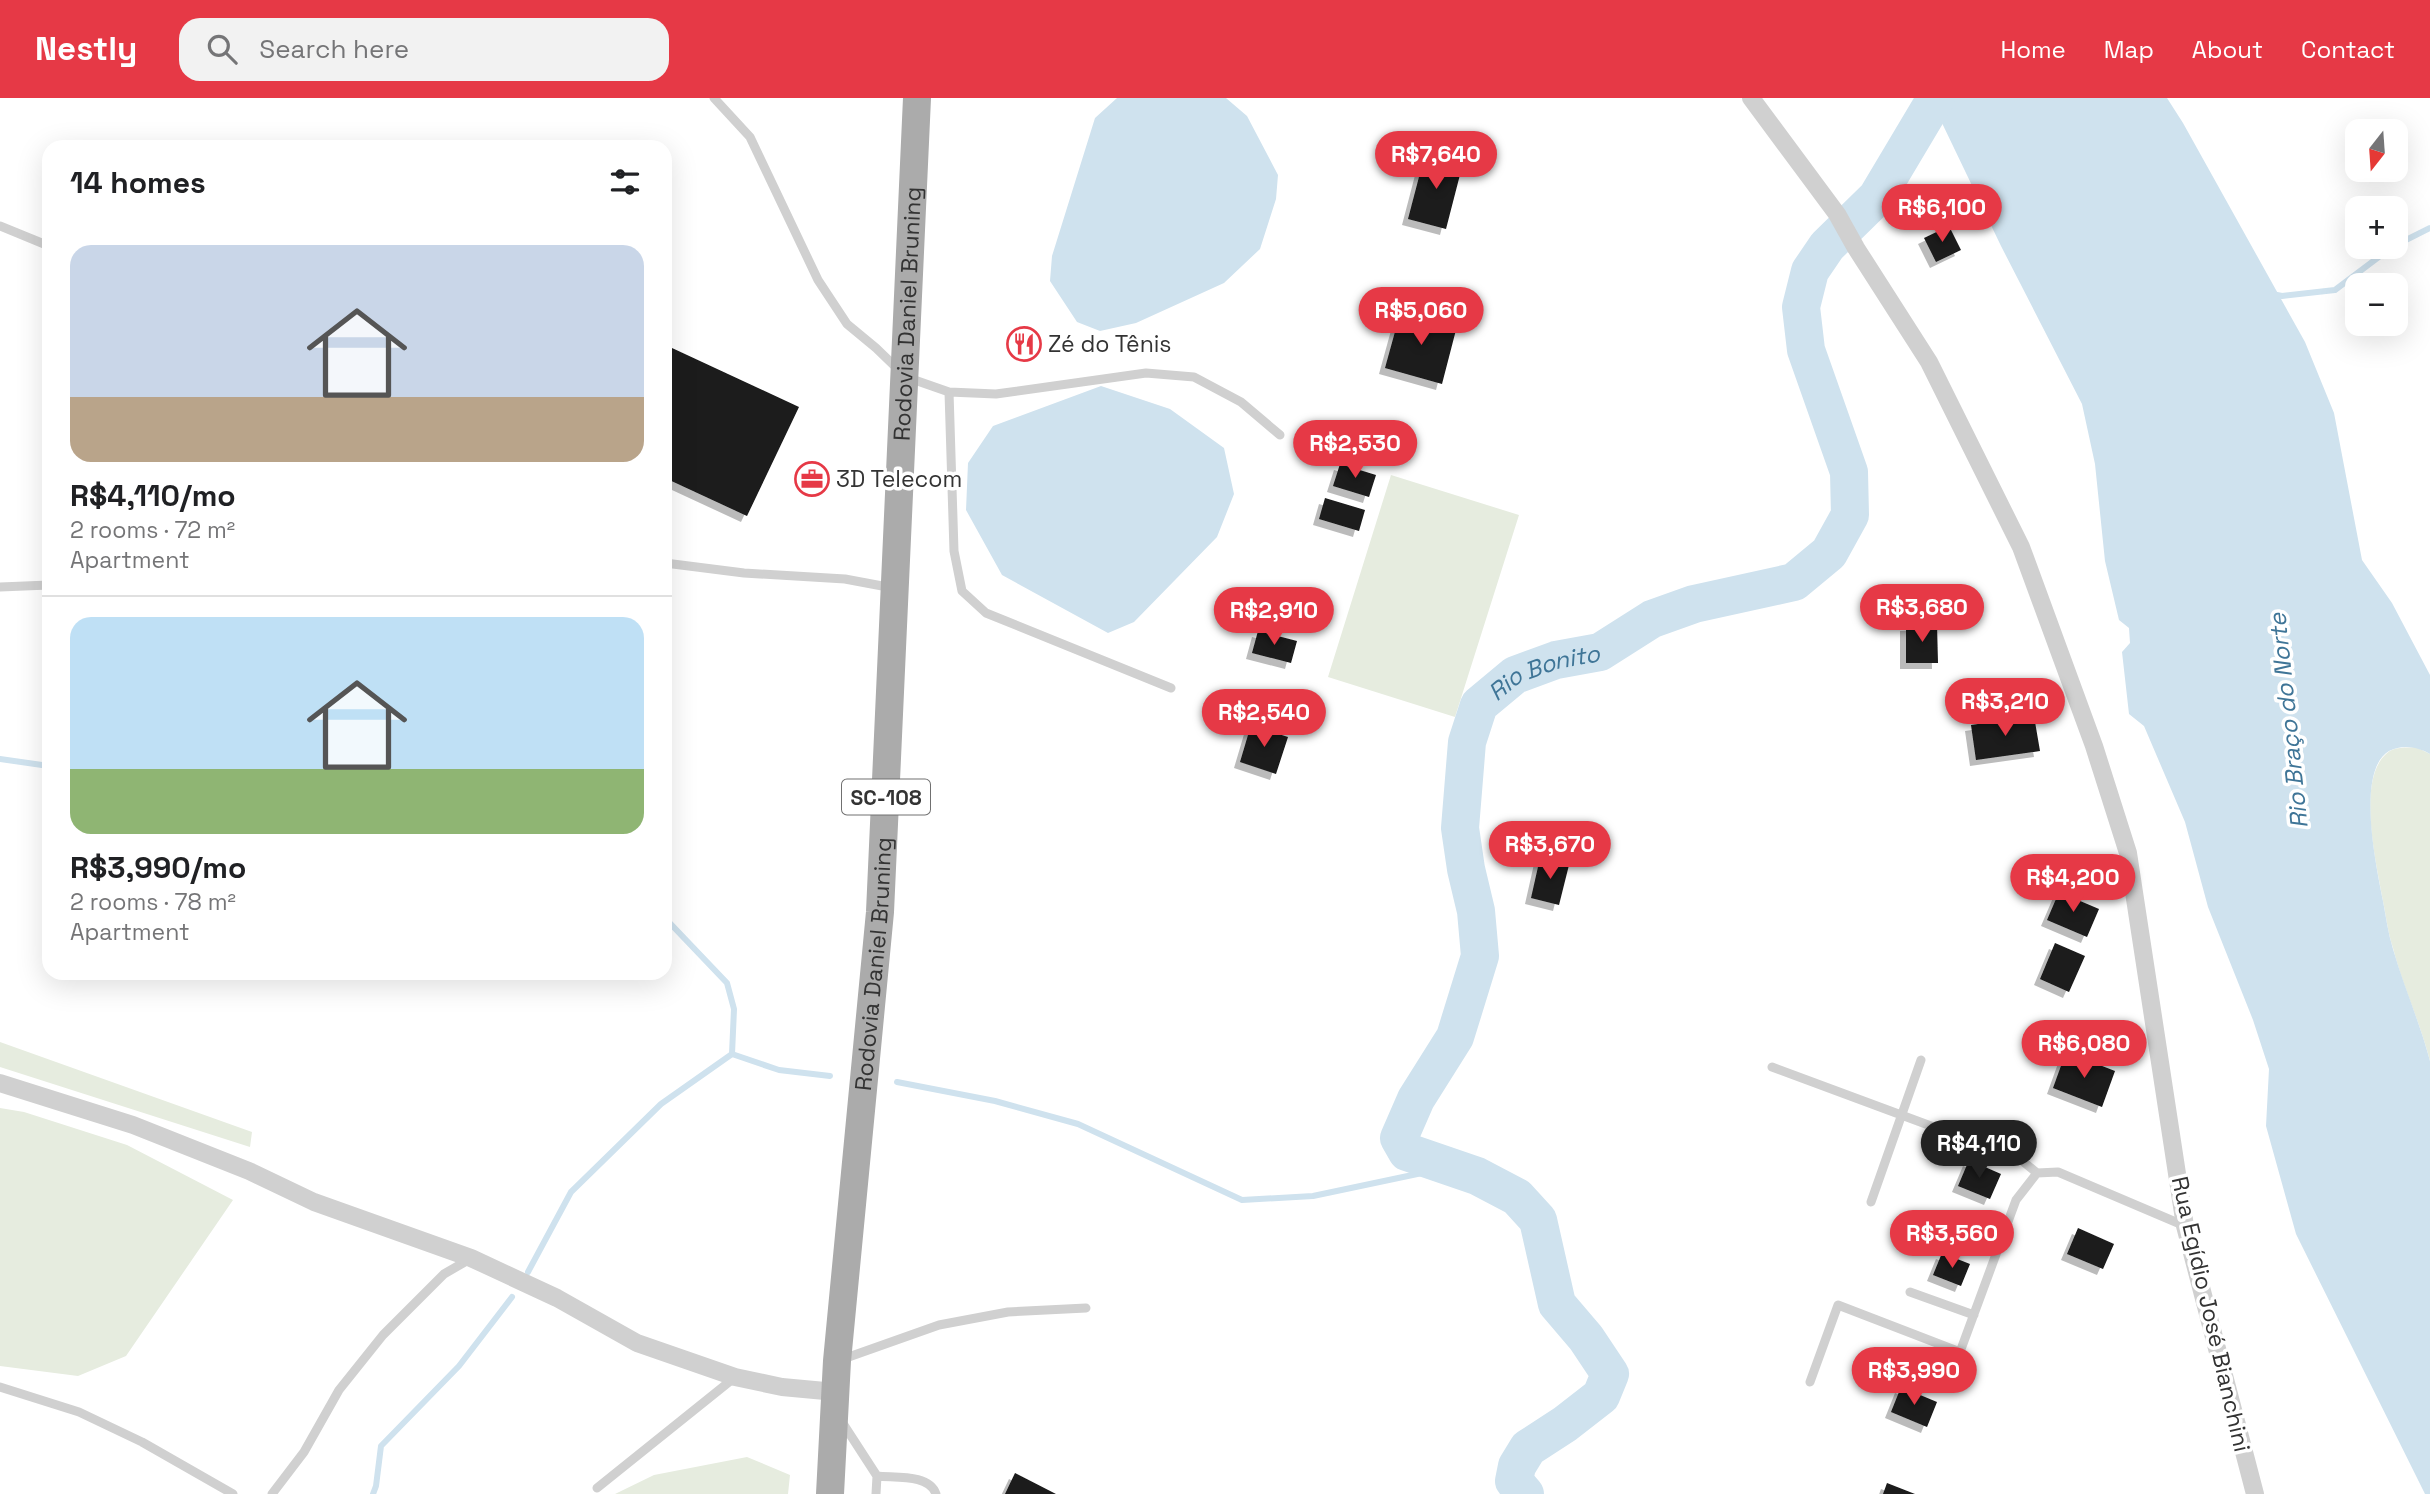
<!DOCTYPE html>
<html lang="en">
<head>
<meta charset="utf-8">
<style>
  :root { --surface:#fff; --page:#f2f2f2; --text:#202124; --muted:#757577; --line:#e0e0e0; --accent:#e63946 }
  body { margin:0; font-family:"Space Grotesk",sans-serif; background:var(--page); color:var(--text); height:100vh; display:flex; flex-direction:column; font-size:26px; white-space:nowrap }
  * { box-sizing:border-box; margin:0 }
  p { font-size:23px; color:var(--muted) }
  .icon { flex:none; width:38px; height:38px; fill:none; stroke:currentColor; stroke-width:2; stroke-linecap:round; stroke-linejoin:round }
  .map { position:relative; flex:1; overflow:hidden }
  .side { position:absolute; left:42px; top:42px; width:630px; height:840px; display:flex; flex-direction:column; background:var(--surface); border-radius:21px; box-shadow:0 7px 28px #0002 }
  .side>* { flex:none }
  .needle { width:46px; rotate:197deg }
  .tools { position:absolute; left:2345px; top:21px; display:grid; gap:14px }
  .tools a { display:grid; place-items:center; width:63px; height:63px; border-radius:14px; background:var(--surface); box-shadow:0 7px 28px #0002; font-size:35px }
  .price { position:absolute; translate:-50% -60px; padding:0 16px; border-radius:24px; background:var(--accent); color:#fff; font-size:23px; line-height:46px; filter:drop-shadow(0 2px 4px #0008) }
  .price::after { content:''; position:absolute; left:50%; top:42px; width:21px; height:16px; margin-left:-10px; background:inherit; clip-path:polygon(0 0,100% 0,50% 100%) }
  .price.current { background:#222; color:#fff }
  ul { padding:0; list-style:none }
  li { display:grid; align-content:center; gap:14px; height:371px; padding:0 28px }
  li+li { border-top:2px solid var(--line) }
  li span { display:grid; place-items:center; height:217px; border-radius:21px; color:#555 }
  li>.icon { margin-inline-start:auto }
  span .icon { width:126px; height:126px; fill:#fffc; stroke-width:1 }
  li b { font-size:30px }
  h2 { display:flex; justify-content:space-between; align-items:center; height:84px; padding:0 28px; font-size:30px }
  header { display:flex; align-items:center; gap:42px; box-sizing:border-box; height:98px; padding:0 35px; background:var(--accent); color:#fff }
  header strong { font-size:33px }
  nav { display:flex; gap:38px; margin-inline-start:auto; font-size:24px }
  .search { width:490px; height:63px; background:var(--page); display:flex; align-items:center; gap:18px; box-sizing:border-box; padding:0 24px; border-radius:21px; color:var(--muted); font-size:26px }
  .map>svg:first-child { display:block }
  .green { fill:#e6ecdf }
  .water { fill:#cfe2ee }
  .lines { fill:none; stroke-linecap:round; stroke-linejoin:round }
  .stream { stroke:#cfe2ee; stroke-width:6 }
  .river { stroke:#cfe2ee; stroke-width:38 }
  .building { fill:#1a1a1a; filter:url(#shadow) }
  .lane { stroke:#d0d0d0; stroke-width:9 }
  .street { stroke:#d0d0d0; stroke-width:18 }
  .primary { stroke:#ababab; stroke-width:28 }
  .labels { text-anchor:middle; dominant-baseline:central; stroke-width:7; stroke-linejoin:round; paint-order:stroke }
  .shield { fill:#fff; stroke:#707070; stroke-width:2 }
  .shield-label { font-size:21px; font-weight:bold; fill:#333 }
  .street-label { font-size:23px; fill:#333; stroke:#fff }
  .poi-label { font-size:23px; fill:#333; stroke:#fff; text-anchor:start }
  .water-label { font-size:24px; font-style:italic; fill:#3f7597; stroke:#fff }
</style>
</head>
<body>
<header>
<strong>Nestly</strong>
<div class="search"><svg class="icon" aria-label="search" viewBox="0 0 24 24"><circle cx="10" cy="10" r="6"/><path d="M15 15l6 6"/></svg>Search here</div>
<nav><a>Home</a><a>Map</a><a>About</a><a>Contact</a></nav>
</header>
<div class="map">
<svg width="2430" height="1396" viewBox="0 0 2430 1396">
  <defs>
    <filter id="shadow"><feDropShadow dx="-6" dy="6" stdDeviation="0" flood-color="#0004"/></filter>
  </defs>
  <rect width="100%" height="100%" fill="#fff"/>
  <path class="green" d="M1391,377l128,40 -64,202 -127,-40z
    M2416,649l14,7v307c-10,-39 -27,-74 -37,-113 -5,-15 -7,-32 -10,-47 -6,-35 -27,-120 3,-147 7,-8 21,-6 30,-7z
    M0,944l252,90 -2,15 -250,-80z
    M0,1010l24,4 103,33 106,55 -107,156 -48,20 -78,-10z
    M747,1359l43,18 -2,19h-173l39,-19z"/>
  <path class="water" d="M1117,0h109l21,18 31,59 -2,24 -16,50 -36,34 -88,40 -36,8 -23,-9 -27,-41 2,-25 43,-138z
    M1930,0h237l16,25 122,219 29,71 28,147 30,43 38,72v79c-12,-7 -27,-10 -41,-3 -34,20 -12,118 -6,150 3,16 5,32 10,48 11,38 27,74 37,112v433h-5l-129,-260 -30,-108 3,-57 -16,-49 -45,-113 -23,-85 -41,-96 -15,-12 -7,-62 8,-9 -1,-15 -10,-8 -14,-59 -10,-97 -13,-60 -81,-158z
    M1101,288l69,23 54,39 10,46 -17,43 -83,85 -26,11 -106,-58 -36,-65 2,-47 25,-37z"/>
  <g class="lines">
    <path class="stream" d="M2396,147l34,-17
      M2272,196l10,2 53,-6 57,-43
      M0,661l49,7
      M665,820l62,65 7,26 -2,45
      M732,956l47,16 51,6
      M897,984l98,19 83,23 164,76 71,-4 109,-23 13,-12
      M528,1174l43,-80 90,-88 71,-50
      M373,1396l3,-8 5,-40 78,-80 53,-69"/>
    <path class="river" id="s1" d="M1525,1396l-11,-13 3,-15 11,-18 37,-24 36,-28 9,-22 -24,-36 -29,-34 -19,-84 -21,-23 -40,-21 -70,-24 -8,-14 17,-39 39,-62 25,-81 -4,-45 -10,-42 -6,-41 7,-86 12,-37 36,-30 41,-15 44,-8 52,-33 42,-15 100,-22 35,-29 21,-38 -1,-43 -43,-122 -5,-43 9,-36 17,-25 50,-49 59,-99"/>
  </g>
  <path class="building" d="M1425,56l38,9 -17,66 -38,-10z
    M1949,128l12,24 -25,12 -12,-24z
    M1401,212l56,16 -15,58 -57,-16z
    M672,250l127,59 -52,109 -82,-38v-116z
    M1340,366l36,11 -7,22 -36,-11z
    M1325,400l40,12 -6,21 -40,-12z
    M1937,526l1,39h-32v-38z
    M1258,533l39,10 -6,22 -39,-10z
    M2034,618l6,35 -64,9 -5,-35z
    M1251,627l37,12 -12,37 -36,-12z
    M1540,760l29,7 -10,40 -28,-7z
    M2059,794l40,17 -12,28 -40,-17z
    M2055,845l30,13 -16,36 -29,-13z
    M2066,954l49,19 -13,36 -49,-19z
    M1969,1062l32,14 -11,25 -32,-13z
    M2078,1130l36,16 -11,25 -36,-15z
    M1942,1155l28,11 -9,22 -28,-11z
    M1901,1289l36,15 -10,25 -36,-15z
    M1015,1375l41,21h-51z
    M1887,1385l28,11h-32z"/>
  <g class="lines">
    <path class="lane" d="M714,0l36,39 68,143 29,44 29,24 30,29 43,15 5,159 8,40 24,22 185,75
      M0,128l49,20
      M949,294l47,2 150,-21 48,4 47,25 39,33
      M665,465l79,10 101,6 48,9
      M0,489l49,-2
      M1772,969l248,92 17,14
      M1871,1104l50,-142
      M1910,1194l64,23
      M843,1261l96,-34 69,-13 78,-4
      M1810,1284l28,-77 122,47 56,-152 21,-27 21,-1 127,54
      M0,1289l79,25 63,30 91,52
      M842,1324l35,54 -1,18
      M877,1378c19,2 52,-2 59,18
      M597,1390l137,-110
      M272,1396l32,-42 35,-62 44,-55 61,-61 26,-15"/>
    <path class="street" d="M1751,0l86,116 19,34 73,114 92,185 73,199 34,107 57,373 70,268
      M0,985l133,42 116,46 65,31 157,56 86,40 80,45 98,34 47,10 54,5"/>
    <path class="primary" id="s2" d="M830,1396l7,-133 43,-449 37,-814"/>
  </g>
  <defs>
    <g id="restaurant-ring" transform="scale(1.75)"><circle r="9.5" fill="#fff" stroke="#e63946" stroke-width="1.5"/><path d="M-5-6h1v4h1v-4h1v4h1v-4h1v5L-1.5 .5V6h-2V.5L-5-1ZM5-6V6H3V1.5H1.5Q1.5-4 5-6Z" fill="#e63946"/></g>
    <g id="office-ring" transform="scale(1.75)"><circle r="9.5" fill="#fff" stroke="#e63946" stroke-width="1.5"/><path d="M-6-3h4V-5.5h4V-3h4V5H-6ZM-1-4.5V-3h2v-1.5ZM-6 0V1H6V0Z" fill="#e63946"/></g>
  </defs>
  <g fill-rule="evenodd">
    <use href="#restaurant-ring" x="1024" y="246"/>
    <use href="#office-ring" x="812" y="381"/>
  </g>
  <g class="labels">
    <rect class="shield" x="842" y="681.5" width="88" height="35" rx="5"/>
    <g class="shield-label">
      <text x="886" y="699">SC-108</text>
    </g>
    <g class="street-label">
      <text stroke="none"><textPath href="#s2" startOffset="1183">Rodovia Daniel Bruning</textPath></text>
      <text stroke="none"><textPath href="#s2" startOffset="532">Rodovia Daniel Bruning</textPath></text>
      <text transform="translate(2211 1216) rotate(77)">Rua Egídio José Bianchini</text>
    </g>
    <g class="poi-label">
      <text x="1048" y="246">Zé do Tênis</text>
      <text x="836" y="381">3D Telecom</text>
    </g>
    <g class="water-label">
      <text stroke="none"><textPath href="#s1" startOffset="1038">Rio Bonito</textPath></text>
      <text transform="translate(2288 623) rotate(-96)">Rio Braço do Norte</text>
    </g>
  </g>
</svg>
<div class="tools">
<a><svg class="needle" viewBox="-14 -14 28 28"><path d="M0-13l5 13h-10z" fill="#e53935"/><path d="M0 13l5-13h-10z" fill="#757577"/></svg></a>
<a>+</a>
<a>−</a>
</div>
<b class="price" style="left:1436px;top:93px">R$7,640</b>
<b class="price" style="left:1942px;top:146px">R$6,100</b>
<b class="price" style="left:1421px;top:249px">R$5,060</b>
<b class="price" style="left:1355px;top:382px">R$2,530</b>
<b class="price" style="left:1922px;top:546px">R$3,680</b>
<b class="price" style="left:1274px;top:549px">R$2,910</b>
<b class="price" style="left:2005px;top:640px">R$3,210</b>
<b class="price" style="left:1264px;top:651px">R$2,540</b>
<b class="price" style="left:1550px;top:783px">R$3,670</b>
<b class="price" style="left:2073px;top:816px">R$4,200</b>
<b class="price" style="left:2084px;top:982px">R$6,080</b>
<b class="price current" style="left:1979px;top:1082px">R$4,110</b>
<b class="price" style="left:1952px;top:1172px">R$3,560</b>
<b class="price" style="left:1914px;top:1309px">R$3,990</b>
<section class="side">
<h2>14 homes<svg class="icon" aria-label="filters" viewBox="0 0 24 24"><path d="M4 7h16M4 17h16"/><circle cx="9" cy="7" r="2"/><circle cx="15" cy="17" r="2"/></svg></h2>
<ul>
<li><span style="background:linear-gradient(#c9d6e8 70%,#b9a48a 0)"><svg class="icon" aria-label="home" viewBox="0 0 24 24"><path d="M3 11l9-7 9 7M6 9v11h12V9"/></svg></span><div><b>R$4,110/mo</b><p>2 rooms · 72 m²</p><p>Apartment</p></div></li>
<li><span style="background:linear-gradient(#bfe0f5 70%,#8fb573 0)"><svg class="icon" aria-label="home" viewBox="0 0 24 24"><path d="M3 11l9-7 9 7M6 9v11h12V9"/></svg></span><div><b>R$3,990/mo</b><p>2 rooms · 78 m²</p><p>Apartment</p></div></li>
</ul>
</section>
</div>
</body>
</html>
